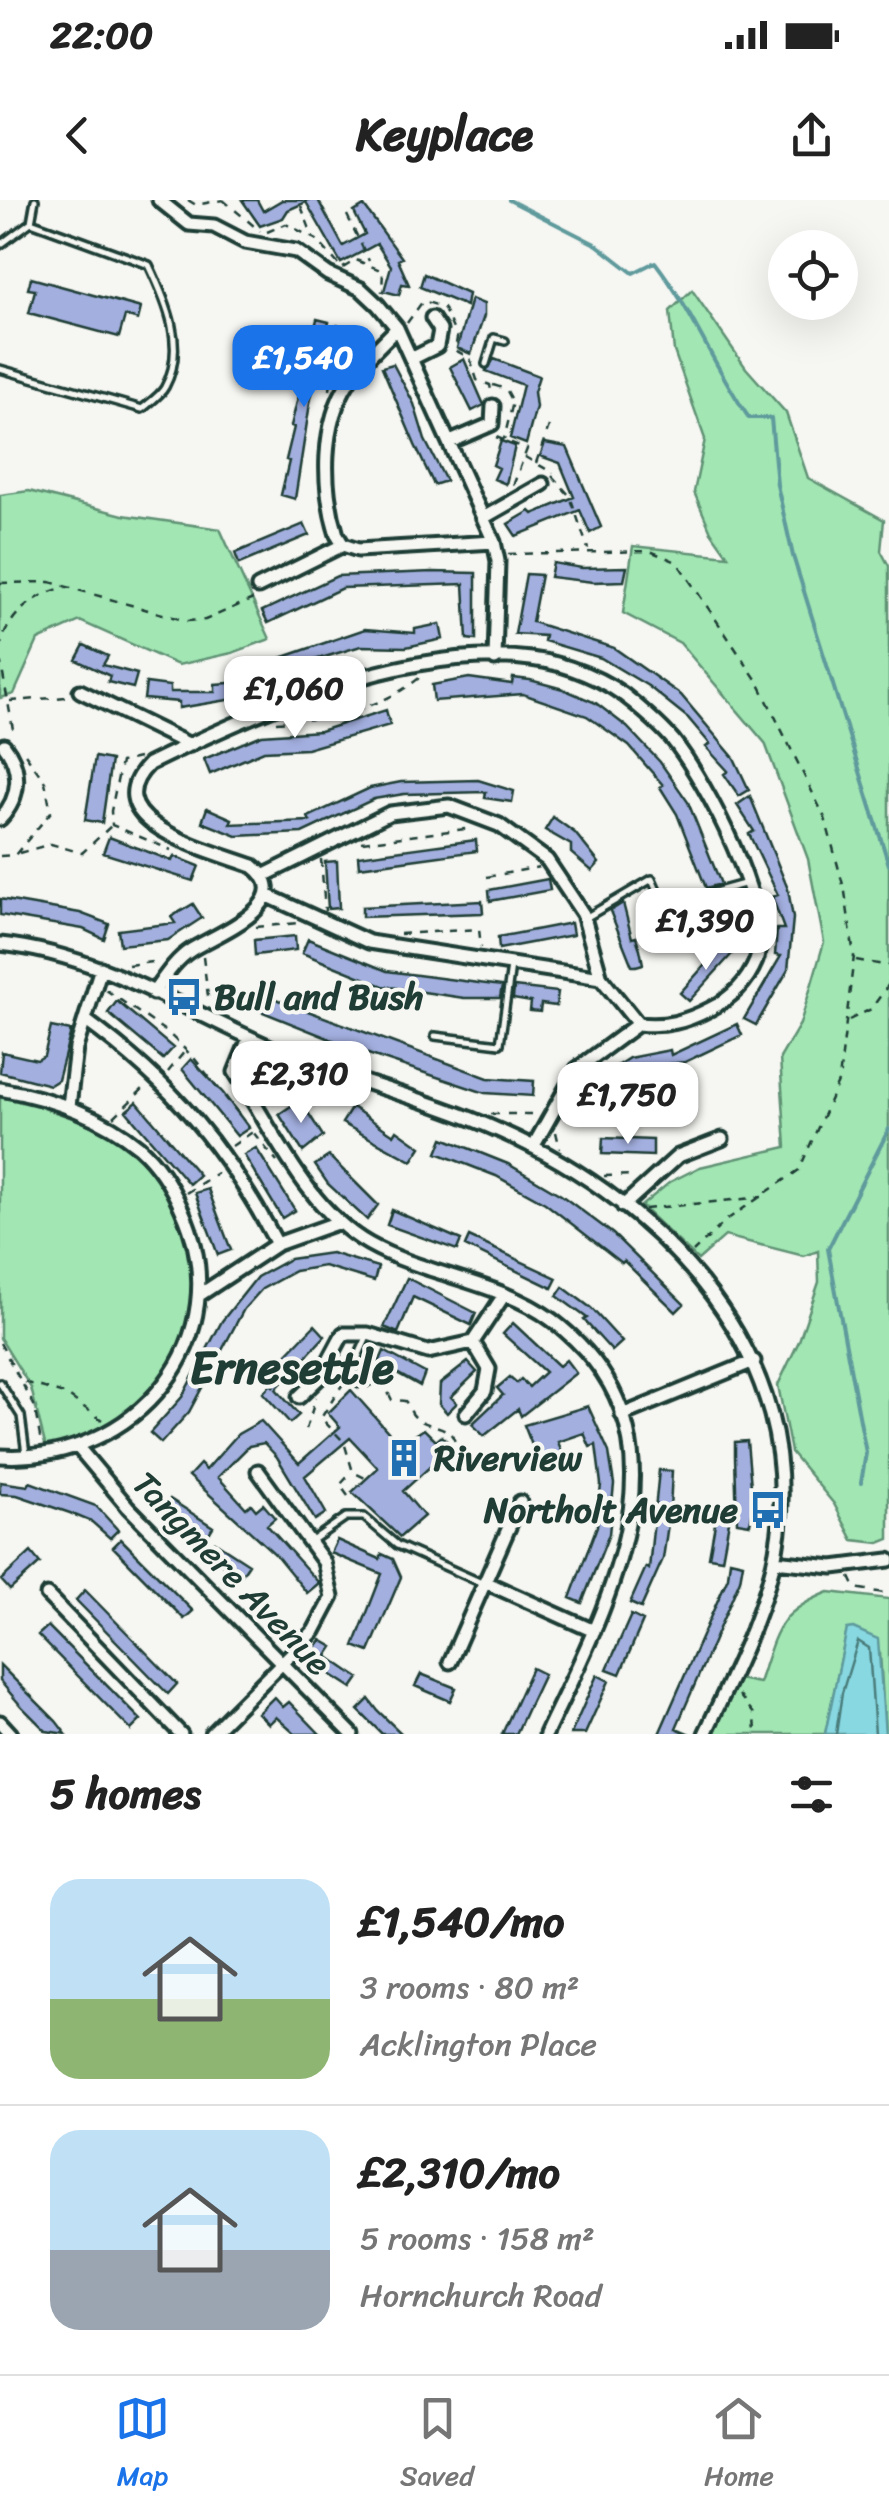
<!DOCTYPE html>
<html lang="en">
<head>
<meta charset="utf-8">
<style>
  :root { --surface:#fff; --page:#f6f6f6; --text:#222; --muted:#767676; --line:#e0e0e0; --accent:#1a73e8 }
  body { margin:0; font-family:Sriracha,sans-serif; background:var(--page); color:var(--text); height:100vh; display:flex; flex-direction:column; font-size:38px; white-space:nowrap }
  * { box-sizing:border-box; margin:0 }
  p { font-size:32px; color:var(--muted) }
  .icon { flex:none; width:55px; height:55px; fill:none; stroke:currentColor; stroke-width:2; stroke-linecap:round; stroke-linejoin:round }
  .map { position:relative; height:1534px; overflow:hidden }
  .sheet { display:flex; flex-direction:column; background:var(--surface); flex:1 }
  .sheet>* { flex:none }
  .buttons { position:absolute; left:768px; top:30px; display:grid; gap:20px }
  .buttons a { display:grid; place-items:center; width:90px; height:90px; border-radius:50%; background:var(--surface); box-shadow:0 10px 40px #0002; font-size:50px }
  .price { position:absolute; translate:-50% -85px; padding:0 22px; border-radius:20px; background:#fff; color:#222; font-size:32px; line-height:65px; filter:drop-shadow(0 2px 5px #0008) }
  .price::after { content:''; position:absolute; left:50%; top:60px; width:30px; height:22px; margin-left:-15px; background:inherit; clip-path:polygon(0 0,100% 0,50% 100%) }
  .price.current { background:var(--accent); color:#fff }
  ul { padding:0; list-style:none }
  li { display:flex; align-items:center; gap:30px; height:250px; padding:0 50px }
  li+li { border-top:2px solid var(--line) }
  li span { display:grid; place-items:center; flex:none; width:280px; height:200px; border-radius:30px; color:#555 }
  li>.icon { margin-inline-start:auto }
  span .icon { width:120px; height:120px; fill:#fffc; stroke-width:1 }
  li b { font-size:42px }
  h2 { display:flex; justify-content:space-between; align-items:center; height:120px; padding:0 50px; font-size:42px }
  .status { display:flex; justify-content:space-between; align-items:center; height:70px; padding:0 50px; background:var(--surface); direction:ltr }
  .status svg { height:28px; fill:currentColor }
  header { display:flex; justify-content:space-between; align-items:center; height:130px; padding:0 50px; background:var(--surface); font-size:45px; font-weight:800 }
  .tabs { display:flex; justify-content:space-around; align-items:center; height:140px; border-top:2px solid var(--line); background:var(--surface); font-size:28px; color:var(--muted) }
  .tabs a { display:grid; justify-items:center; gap:5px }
  .tabs .current { color:var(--accent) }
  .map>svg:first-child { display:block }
  .green { fill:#a1e6b3; stroke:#609274; stroke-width:2.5 }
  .water { fill:#88d8e2; stroke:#5e9a9c; stroke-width:2.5 }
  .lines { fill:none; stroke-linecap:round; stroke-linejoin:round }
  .shore { stroke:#497b7a; stroke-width:2.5 }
  .stream { stroke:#5e9a9c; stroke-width:4 }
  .building { fill:#a3afdf; stroke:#1f3d34; stroke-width:2.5 }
  .lane-casing { stroke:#1f3d34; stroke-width:12 }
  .street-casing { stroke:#1f3d34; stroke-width:19 }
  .path { stroke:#1f3d34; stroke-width:2.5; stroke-dasharray:8 8; stroke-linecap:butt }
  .lane { stroke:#f6f6f2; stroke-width:5 }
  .street { stroke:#f6f6f2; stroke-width:11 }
  .labels { text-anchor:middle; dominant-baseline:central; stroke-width:8; stroke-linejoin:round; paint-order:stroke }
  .poi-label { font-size:35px; font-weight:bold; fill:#1f3d34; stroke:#f6f6f2; text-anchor:start }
  .street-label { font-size:35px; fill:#1f3d34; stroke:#f6f6f2 }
  .district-label { font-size:45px; font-weight:bold; fill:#1f3d34; stroke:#f6f6f2 }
</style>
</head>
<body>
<div class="status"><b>22:00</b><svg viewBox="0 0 49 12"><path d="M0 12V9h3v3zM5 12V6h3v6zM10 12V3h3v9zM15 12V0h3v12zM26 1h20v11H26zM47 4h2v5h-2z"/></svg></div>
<header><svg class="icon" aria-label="back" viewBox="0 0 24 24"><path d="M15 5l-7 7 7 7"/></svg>Keyplace<svg class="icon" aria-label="share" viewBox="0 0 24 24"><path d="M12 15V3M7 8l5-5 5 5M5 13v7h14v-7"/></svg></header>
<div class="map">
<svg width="889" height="1534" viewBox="0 0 889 1534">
  <rect width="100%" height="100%" fill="#f6f6f2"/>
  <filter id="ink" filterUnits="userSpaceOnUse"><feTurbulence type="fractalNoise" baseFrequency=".01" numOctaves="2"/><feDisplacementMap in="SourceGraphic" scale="20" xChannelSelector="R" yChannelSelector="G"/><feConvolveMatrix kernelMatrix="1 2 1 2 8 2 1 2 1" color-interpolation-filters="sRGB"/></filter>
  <g filter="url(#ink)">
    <path class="green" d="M692,90l54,78 40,45 22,65 76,42 -3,31 8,15v973l-10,4 -26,-3 -19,-36 -43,-52 -13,-67 21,-44 20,-59 -1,-31 -14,5 -79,-20 -27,24 -57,-54 29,-24 30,-15 86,-20 -6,-89 20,-34 24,-82 -16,-83 -43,-116 -85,-100 -57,-30 10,-67 95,10 -17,-24 -17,-40 11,-53 -31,-88 -4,-40z
      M29,291l94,24 97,14 50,110 -38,14 -54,12 -98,-44 -42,19 -24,54 -14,4v-203z
      M0,895c22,2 38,12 58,18 184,55 177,294 -12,335l-15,-60 -31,-50z
      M829,1392l60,7v135h-4l-5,-81 -33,-23 -22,104h-111l24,-55 21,4c18,-53 17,-70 70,-91z"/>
    <path class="water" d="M853,1428l25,11 7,95h-60l22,-105z"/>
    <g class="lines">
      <path class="shore" d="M836,1534l6,-41 16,-52 11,7 6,86"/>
      <path class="stream" d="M509,0l88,45 36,28 22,-11c37,48 59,105 94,156h22l6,67 16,71 96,309
        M861,1283l5,-30 -38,-204 61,-120"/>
    </g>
    <path class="building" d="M242,0h15l6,11 19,-11h36l25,46 22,-12 -11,-22 10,-6 38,52 -4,2 11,25 -7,-1 -3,11 -15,-4 7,-25 -14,-22 -36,19 -35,-61 -18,8 -5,8 -23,8z
      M424,74l44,20 -2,12 -46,-19z
      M31,78l110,30 -3,12 -13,-4 -6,21 -90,-24 6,-23 -7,-1z
      M471,99l13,5v12l-13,38 -14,-6z
      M317,119l12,3 -19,81 -15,96 -14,-4 8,-34 -3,-1 8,-33 -3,-1z
      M464,159l20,46 -12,6 -22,-44z
      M494,159l45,17 -5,16 2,15 -10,37 -16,-6 13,-53 -37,-14z
      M393,164l21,40 11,36 21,41 -12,4 -19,-40 -33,-78z
      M501,241l14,5 -9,38 -12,-5 5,-11 -6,-3z
      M545,243l22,4 34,80 -11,6 -10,-23 -64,26 -8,-12 22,-13 3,3 41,-17 -14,-34 -20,-7z
      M304,324l5,11 -70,29 -4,-11z
      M553,363l29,5 45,-1 -3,14 -31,1 -43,-5z
      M432,372l44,1v67l-9,-1 -3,-55 -122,4 -74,35 -6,-12 75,-35z
      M526,374l15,1 -9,47 82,26 67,47 53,63 15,32 -10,6 -15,-22 4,-3 -22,-24 4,-3 -22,-26 -40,-32 -47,-28 -57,-17 1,-5 -30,-2z
      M440,424l3,15 -37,8 -45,-1 -66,20 -49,31 -67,11v-6l-35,-3 2,-16 24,3v6h45v-8l29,-2 34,-23 87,-30 50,4v-4z
      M84,445l24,11 -5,9 34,9 -4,14 -25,-6 2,-6 -34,-16z
      M469,478l43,6 1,-6 17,2 33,9 33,14 31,24 33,35 28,40 33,82 -15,4 -29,-74 -17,-27 3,-2 -34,-39 -42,-30 -64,-22 -89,7 -2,-16z
      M386,510l4,15 -83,24 -43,2 -54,23 -6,-15 58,-24 58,-4z
      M95,557l16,3 -9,63 -17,-3z
      M478,580l36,11 -2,11 -27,-4 1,-6 -82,2 -30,5 -72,34 -65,3 -35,-14 5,-14 25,11 -2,5 80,-3 -2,-4 62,-29 31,-6z
      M750,596l38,93 5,29 -5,52 -32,55 -12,-6 37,-63 -6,-1 2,-26h7l-12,-32 6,-2 -29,-61 5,-3 -17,-26z
      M553,617l22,16 24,30 -7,8 -21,-18v-8l-26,-15z
      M109,637l63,24 2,-5 25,10 -6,15 -90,-28z
      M476,640l1,11 -118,16 -1,-11z
      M337,661l2,47 -11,1 -3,-47z
      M548,679l2,11 -60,11 -1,-11z
      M726,695l11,47 -15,4 -11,-46z
      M0,699l80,14 29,11 -5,15 -21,-10 -83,-14z
      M482,701l1,12 -121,4v-10z
      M623,703l9,35 4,-1 4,12 3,15 -7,2h-4l-22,-55z
      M193,704l9,14 -34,22 -48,5 -2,-15 57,-7 -4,-6z
      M571,723l2,12 -74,14 -1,-12z
      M295,736l1,14 -41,5 -1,-15z
      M308,739l79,32 115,15 -2,12h-36l-81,-12 -81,-33z
      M722,746l10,8 -43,47 -9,-8z
      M514,787l44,5 -2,14 -15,-2 -1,8 -10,-1 1,-9 -18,-3z
      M254,791l234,87 46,3 -1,15 -48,-3 -120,-40 -117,-47z
      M117,801l56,47 -10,11 -55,-46z
      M737,824l5,11 -57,27 -50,6 -28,17 -16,21 -9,-7 16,-21 31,-20 41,-8 1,5z
      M51,827l20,4 -13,49 -8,5 -50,-13 2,-20 35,8 7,-4z
      M191,859l32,34 26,35 -12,8 -55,-67z
      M300,900l23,36 -20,16 -24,-38z
      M137,902l62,73 -10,9 -63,-73z
      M352,907l42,28 3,-5 24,17 -9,14 -70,-38z
      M443,938l65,26 53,31 52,39 71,70 -8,8 -52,-51 -2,2 -77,-60 -49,-27 -59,-23z
      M603,938l50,2v16l-51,-2z
      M256,948l39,62 -13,8 -38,-63z
      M329,956l49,49 -11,15 -39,-36 -13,-19z
      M208,989l23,61 -13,5 -23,-62z
      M392,1010l69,30 -4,10 -70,-25z
      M469,1037l88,41 -5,10 -87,-42z
      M331,1053l47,14 -4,14 -50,-15 -29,5 -33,18 -18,20 -55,103 -28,31 -11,-10 32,-36 40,-76 35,-44 33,-18z
      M407,1078l69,35 -5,12 -58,-28 -15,36 -14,-6z
      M563,1087l28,21 31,34 -10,9 -28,-31 3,-2 -30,-22z
      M513,1123l46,43 7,-6 10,13 -55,43 -3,-7 -34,27 -12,-12 31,-29 -6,-7 13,-11 7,6 4,-4 8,8 16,-15 -42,-38z
      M315,1125l10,11 -49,53 23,26 -9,8 -27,-30 8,-9 3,3 -7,-9 7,-11z
      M384,1151l41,22 -5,13 -41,-23z
      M468,1162l9,10 -26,25 6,6 -10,10 -8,-9 1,-20z
      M351,1190l49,55 24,-16 12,12 6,-5 10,11 -49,44 21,25 -24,21 -48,-45 26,-24 -28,-30 -45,38 21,37 -11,7 -38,-63 -13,-14 -15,3 -31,31 28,31 5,-4 5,6 7,-6 12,14 -8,7 52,58 -12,10 -31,-38 -87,-79 11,-12 6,6 32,-36 23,-13 38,42 41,-36 -12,-14z
      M588,1206l21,46 5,32 -5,50 -27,69 -12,-5 27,-72 4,-42 -5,-39 -6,2 -6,-14 -26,9 5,12 -24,9 -15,-38z
      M747,1241l6,68 -3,15 -13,-2 -2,-66v-14z
      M659,1270l13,1 -2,39 -7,49 -22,49 -11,-5 16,-36 3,2z
      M0,1282l28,4 2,-4 66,24 22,24 -8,8 -18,-16 -22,-9 -53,-18 -17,-1z
      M170,1299l43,28 -6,10 -44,-27z
      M716,1318l13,3 -7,38 -13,-2z
      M121,1339l72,72 -9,8 -71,-72z
      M337,1340l43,19 2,-5 11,5 8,18 -32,75 -15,-6 28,-72 -51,-21z
      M215,1342l34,22 -8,12 -34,-21z
      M31,1352l9,11 -30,27 -9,-10z
      M730,1360l13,3 -3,17 -64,148 14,6h-31l69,-157z
      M85,1390l92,94 -9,10 -92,-94z
      M631,1415l12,6 -23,53 -13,-5z
      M48,1426l93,94 -10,10 -93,-95z
      M321,1440l12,7 -6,9 32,22 -7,10 -33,-21 6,-9 -12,-7z
      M0,1465l56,56 10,13 -20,-3 -25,-25 -21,-25z
      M532,1468l12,6 -16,34 -12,26h-14z
      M421,1474l35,14 -6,13 -35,-15z
      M597,1475l12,6 -24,53h-14z
      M274,1497l9,10 6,-5 31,32h-25l-19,-17 -7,7 -11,-11z
      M369,1499l9,12 24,23h-20l-24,-24z"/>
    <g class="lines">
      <g class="lane-casing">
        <path id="lane" d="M31,22l4,-22
          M0,45l31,-23 118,43c17,36 38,82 16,122 -4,8 -16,16 -23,22l-142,-40
          M486,164l8,-26 11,3
          M664,706l80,-22
          M587,717l65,-38 24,54
          M435,836l65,8 11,-78
          M349,1177l18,-40
          M0,1183l21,33 5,38
          M313,1340l33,-23h18l33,28 87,39"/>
      </g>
      <g class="street-casing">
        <path id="street" d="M159,0l30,24 25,2 31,16 51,9 32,23 33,15 17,16 19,23 97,214 4,19 -3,98
          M397,128c-16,17 -36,34 -48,53 -28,43 -27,106 -12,154l6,10 15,5 136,-8
          M411,159l26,-13 3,-16 -8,-12
          M450,242l42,-18 1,-18
          M485,317l58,-33
          M258,387l85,-42
          M80,491l110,54
          M0,619c21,-22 22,-51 4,-74
          M265,675l125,-62 59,-7 50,19 48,35 36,54 18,64 37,46
          M266,695l103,47 232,36
          M0,744c109,11 201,77 301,116 66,25 135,42 199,71 165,73 311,228 276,420 -12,64 -44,124 -71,183
          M153,793c11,-15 22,-33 38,-43 23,-15 110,-47 62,-84 -40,-15 -162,-44 -104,-102 110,-54 257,-120 382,-105 34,4 77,21 103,44 13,11 28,24 39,37 32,40 102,171 83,221 -9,22 -26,38 -46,48 -25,13 -45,18 -72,15l-61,45 -44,78
          M85,820c87,63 142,129 192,224
          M249,838l-14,34c38,58 72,137 134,172 57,32 130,37 183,76 150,114 56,283 -6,414
          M0,889c50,9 99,25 139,58 19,17 33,40 43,63 59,129 -47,254 -182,246
          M69,906l7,-58 25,-80
          M623,1006l55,-50 44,-17
          M201,1094l76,-50 62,-22
          M473,1142l31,-47
          M299,1197l21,-20 23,-43h25l60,18 45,-10 16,27 -4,22 -19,23
          M622,1215l132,-54
          M77,1246l51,61 224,227
          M774,1361l59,6 56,-7
          M485,1382l109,49
          M47,1395l134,139
          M450,1462l70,-160
          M0,1522l11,12
          M211,1534l103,-103 18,-34 -8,-35 -66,-91"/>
      </g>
      <path class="path" d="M188,0l8,5 27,-5
        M223,0l37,31
        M301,6l12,31
        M347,15l22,46
        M267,32l19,-8 31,16 21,24
        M343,68l13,-8 27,11 -1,21
        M407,123l16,-22 20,6 14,31 -2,12 15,8 7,22 13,5 2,10
        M493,185l13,4 7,13 -9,37
        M330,190l8,-66
        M496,237l31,12 -14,37
        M525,257l28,16
        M536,263l13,-37
        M552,276l18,20 18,53
        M508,354l142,-3 27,11 81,120 67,136 20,74 9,64 -15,124 -40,90 -71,49 -35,33
        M0,383l50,-1 137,39 18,-1 48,-21
        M0,450c5,-34 35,-56 66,-63
        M0,458l14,77
        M10,501l57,-4
        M276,522c49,-2 104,-12 143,-44
        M139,558l-18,4 -10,49 1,14 59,25
        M362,642l111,-14
        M19,653l32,-9 31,9 29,-27
        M0,656l15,-1 36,-43 -6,-30 -22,-31
        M321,659l4,52
        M487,677l52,-10
        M256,727l42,-4
        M400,734l79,-5 2,18
        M203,757l6,47
        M856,760l33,6
        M128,765l31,-4
        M106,790l62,43 26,25 83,104
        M849,820l22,-11 18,-25
        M168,872l17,-21
        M491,914h47
        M114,917l30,-29
        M556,932l4,17
        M232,946l22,-15
        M604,976l32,-1
        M186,993l31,-20
        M645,1009l117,-12
        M0,1143l34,62 7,37
        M25,1182l42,13 35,25
        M344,1182l-23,36 23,24 9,30 14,7
        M353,1185l10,5 18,-11 11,21 13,1c4,4 5,11 9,15 16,16 44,3 42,40
        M306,1229l10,-31
        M348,1296l-8,-11 12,-13
        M850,1377l5,11 34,6
        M739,1495l16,20 1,19"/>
      <use href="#lane" class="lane"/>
      <use href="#street" class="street"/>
    </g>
  </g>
  <defs>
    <g id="bus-bare" transform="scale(3)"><path d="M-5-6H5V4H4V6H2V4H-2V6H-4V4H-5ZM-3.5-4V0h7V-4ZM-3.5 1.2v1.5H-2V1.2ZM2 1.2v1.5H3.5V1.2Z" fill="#1f6fb2" stroke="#f6f6f2" stroke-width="2.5" paint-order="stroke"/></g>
    <g id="building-bare" transform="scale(3)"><path d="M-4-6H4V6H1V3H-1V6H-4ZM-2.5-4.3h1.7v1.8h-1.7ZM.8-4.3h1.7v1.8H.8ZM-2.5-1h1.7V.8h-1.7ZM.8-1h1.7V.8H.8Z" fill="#1f6fb2" stroke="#f6f6f2" stroke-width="2.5" paint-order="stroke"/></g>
  </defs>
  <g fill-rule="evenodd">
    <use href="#bus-bare" x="184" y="797"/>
    <use href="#building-bare" x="404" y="1258"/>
    <use href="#bus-bare" x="768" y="1310"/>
  </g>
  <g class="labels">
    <g class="poi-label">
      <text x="214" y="797">Bull and Bush</text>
      <text x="434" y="1258">Riverview</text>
      <text x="738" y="1310" text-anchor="end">Northolt Avenue</text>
    </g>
    <g class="street-label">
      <text transform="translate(232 1373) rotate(46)">Tangmere Avenue</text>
    </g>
    <g class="district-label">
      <text x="292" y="1168">Ernesettle</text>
    </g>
  </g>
</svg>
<div class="buttons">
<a><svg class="icon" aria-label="locate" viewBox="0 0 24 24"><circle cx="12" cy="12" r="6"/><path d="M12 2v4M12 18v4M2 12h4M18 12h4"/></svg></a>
</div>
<b class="price current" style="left:304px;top:210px">£1,540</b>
<b class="price" style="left:295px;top:541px">£1,060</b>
<b class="price" style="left:706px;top:773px">£1,390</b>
<b class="price" style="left:301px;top:926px">£2,310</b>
<b class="price" style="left:628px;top:947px">£1,750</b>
</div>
<section class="sheet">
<h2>5 homes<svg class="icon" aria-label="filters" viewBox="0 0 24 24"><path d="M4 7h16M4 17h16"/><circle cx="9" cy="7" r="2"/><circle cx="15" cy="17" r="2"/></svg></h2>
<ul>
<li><span style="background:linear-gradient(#bfe0f5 60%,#8fb573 0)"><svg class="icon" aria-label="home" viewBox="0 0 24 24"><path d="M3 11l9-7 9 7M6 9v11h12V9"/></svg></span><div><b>£1,540/mo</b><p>3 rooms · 80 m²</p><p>Acklington Place</p></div></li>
<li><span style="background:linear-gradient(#bfe0f5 60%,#9aa5b1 0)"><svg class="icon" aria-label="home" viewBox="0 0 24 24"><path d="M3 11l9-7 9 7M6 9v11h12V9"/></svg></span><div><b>£2,310/mo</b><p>5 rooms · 158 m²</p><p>Hornchurch Road</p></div></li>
</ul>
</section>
<nav class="tabs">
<a class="current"><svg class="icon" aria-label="map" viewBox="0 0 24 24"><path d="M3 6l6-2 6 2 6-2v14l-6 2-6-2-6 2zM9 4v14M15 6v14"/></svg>Map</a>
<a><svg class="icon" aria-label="saved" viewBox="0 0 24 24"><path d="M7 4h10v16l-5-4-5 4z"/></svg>Saved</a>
<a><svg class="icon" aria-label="home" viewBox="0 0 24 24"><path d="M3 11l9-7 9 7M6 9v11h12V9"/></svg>Home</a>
</nav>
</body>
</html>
